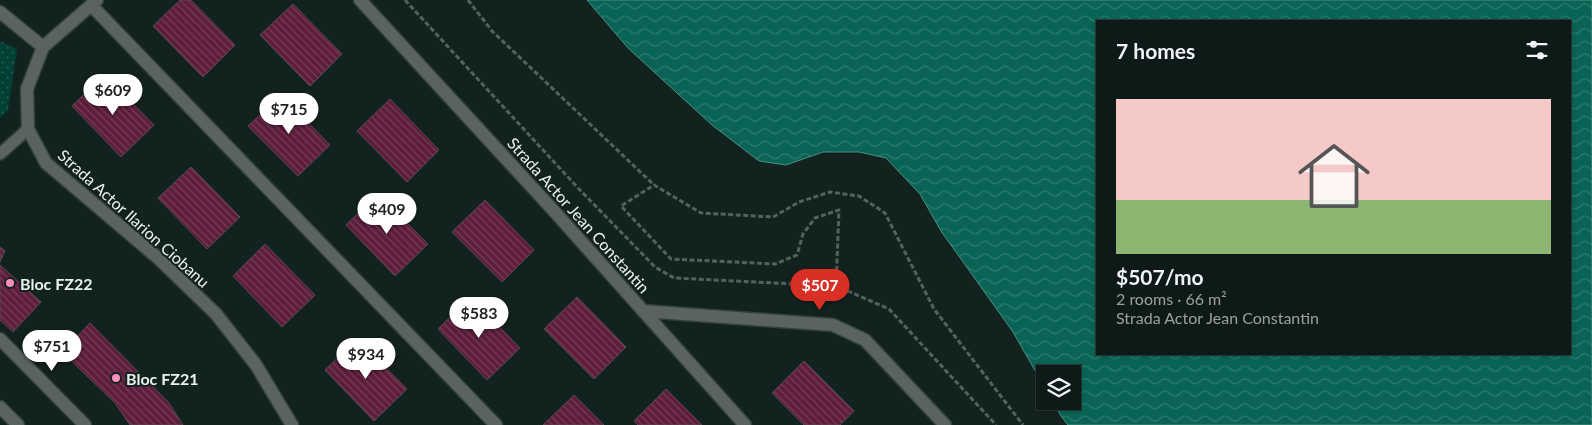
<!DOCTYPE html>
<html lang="en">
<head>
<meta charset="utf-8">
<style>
  :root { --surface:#0e1a17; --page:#172320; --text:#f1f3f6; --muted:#9ba1a1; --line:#2e3836; --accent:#d93025 }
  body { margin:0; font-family:Lato,sans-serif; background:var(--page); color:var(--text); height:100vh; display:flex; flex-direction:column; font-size:19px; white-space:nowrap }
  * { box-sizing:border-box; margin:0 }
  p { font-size:16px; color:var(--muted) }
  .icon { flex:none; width:28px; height:28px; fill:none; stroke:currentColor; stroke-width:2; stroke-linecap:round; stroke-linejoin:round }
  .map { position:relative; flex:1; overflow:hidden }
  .panel { position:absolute; left:1096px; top:20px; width:475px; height:335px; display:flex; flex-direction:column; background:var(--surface); border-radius:0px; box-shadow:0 1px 4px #0004,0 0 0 1px var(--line) }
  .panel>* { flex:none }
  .tools { position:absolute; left:1036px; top:365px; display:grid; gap:10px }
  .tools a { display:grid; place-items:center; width:45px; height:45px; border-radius:0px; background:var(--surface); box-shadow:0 1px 4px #0004,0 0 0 1px var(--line); font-size:25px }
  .price { position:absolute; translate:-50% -42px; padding:0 11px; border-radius:18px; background:#fff; color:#222; font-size:16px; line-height:32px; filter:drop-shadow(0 1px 2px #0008) }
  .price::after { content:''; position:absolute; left:50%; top:30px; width:15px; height:11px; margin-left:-8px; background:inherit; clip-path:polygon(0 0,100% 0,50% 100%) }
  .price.active { background:var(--accent); color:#fff }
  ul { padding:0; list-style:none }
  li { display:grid; align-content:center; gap:10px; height:265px; padding:0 20px }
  li span { display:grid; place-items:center; height:155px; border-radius:0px; color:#555 }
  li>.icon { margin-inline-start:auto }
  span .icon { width:90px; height:90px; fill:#fffc; stroke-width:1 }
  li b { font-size:21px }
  h2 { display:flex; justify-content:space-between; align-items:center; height:60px; padding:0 20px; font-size:21px }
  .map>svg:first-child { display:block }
  .grass { fill:url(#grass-dots) }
  .water { fill:url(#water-waves); stroke:#4c8f84; fill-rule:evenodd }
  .building { fill:url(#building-back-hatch); stroke:#5a494f }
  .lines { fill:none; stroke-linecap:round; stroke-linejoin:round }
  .service-casing { stroke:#30403c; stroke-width:14 }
  .minor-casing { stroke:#30403c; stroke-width:15 }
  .path { stroke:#53625e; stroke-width:3; stroke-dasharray:5 2.5; stroke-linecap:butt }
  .service { stroke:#5b6361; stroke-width:11 }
  .minor { stroke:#5b6361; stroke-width:12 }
  .poi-dot { fill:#fe8ebe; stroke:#12231f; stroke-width:2 }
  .labels { text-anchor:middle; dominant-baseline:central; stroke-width:4; stroke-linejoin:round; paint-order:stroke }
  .street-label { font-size:16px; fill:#e8f3f0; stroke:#12231f }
  .poi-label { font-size:16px; font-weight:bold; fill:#e8f3f0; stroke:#12231f; text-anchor:start }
</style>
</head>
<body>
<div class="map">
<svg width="1592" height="425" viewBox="0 0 1592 425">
  <defs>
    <pattern id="grass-dots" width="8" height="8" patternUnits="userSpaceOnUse" patternTransform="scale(1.25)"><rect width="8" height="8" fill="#023f34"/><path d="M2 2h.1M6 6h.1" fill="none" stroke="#275b52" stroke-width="1.8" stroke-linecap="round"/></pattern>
    <pattern id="water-waves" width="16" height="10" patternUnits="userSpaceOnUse" patternTransform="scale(1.25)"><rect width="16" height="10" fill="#096455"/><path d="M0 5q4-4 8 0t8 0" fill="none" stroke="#2d7b6e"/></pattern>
    <pattern id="building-back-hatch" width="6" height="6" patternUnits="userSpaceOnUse" patternTransform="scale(1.25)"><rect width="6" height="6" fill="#5e1d3c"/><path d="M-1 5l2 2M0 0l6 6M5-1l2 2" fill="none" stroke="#753e58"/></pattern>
  </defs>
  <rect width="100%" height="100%" fill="#12231f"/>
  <path class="grass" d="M0,41l17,8 -9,61 -8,8z"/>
  <path class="water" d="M587,0h1005v425h-524l-7,-9 -8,-15h19v-27h-27v14l-32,-56 -72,-101 -21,-37 -34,-36 -27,-6h-36l-37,13 -27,-4 -47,-36 -84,-77zM1098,21h472v333h-472z"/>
  <path class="building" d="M180,0h11l44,45 -32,32 -50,-51z
    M293,4l49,50 -32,32 -50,-51z
    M104,75l50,50 -33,32 -49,-51z
    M281,95l49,50 -32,31 -50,-50z
    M390,99l49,51 -32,32 -50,-51z
    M191,167l49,50 -33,32 -49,-51z
    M378,194l50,50 -33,32 -49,-51z
    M485,200l49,50 -32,32 -50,-50z
    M265,244l50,51 -33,32 -49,-51z
    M0,247l5,4 -5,11z
    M0,265l41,37 -28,30 -13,-12z
    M470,297l50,51 -33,32 -49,-51z
    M577,297l49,50 -32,32 -50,-50z
    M90,323l79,80 14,22h-53l-15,-22 -53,-51z
    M357,339l50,50 -33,32 -49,-51z
    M804,361l50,50 -14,14h-36l-32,-32z
    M666,389l36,36h-64l-4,-4z
    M574,395l30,30h-61z"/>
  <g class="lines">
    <g class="service-casing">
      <path id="service" d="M0,154l28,-25"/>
    </g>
    <g class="minor-casing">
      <path id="minor" d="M97,0l-54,47 -16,42 1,40 18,34 112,95 58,56 40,51 36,60
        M360,0l194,211 191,214
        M91,5l405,420
        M0,12l43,35
        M643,311l190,14 32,15 80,85
        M0,339l85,86
        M0,407l18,18"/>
    </g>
    <path class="path" d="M405,0l173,188 77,79 19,11 162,8 53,23 107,116
      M468,0l24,31 162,154
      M836,286l3,-76 -24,8 -12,16 -6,21 -22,9 -104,-5 -50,-53 33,-21 47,28 72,4 26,-15 31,-10 29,4 26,17 49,96 89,116"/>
    <use href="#service" class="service"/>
    <use href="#minor" class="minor"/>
  </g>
  <g class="poi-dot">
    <circle cx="10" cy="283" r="5"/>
    <circle cx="116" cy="378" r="5"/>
  </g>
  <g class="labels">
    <g class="street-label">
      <text transform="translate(579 215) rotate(48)">Strada Actor Jean Constantin</text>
      <text transform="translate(134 218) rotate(42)">Strada Actor Ilarion Ciobanu</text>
    </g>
    <g class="poi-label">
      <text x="20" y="283">Bloc FZ22</text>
      <text x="126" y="378">Bloc FZ21</text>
    </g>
  </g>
</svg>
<div class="tools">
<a><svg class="icon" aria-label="layers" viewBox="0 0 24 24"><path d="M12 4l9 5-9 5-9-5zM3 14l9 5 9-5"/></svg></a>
</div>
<b class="price" style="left:113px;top:116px">$609</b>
<b class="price" style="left:289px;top:135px">$715</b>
<b class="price" style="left:387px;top:235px">$409</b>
<b class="price active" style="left:820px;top:311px">$507</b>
<b class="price" style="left:479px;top:339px">$583</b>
<b class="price" style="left:52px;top:372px">$751</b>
<b class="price" style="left:366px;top:380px">$934</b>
<section class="panel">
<h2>7 homes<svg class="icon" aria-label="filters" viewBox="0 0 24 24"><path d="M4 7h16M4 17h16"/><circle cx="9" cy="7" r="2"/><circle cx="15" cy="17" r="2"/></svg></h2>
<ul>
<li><span style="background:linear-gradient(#f6c9c9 65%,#8fb573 0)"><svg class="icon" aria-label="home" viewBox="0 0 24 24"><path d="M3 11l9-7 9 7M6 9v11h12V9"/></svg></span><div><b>$507/mo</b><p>2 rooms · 66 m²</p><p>Strada Actor Jean Constantin</p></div></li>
</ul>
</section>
</div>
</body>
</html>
